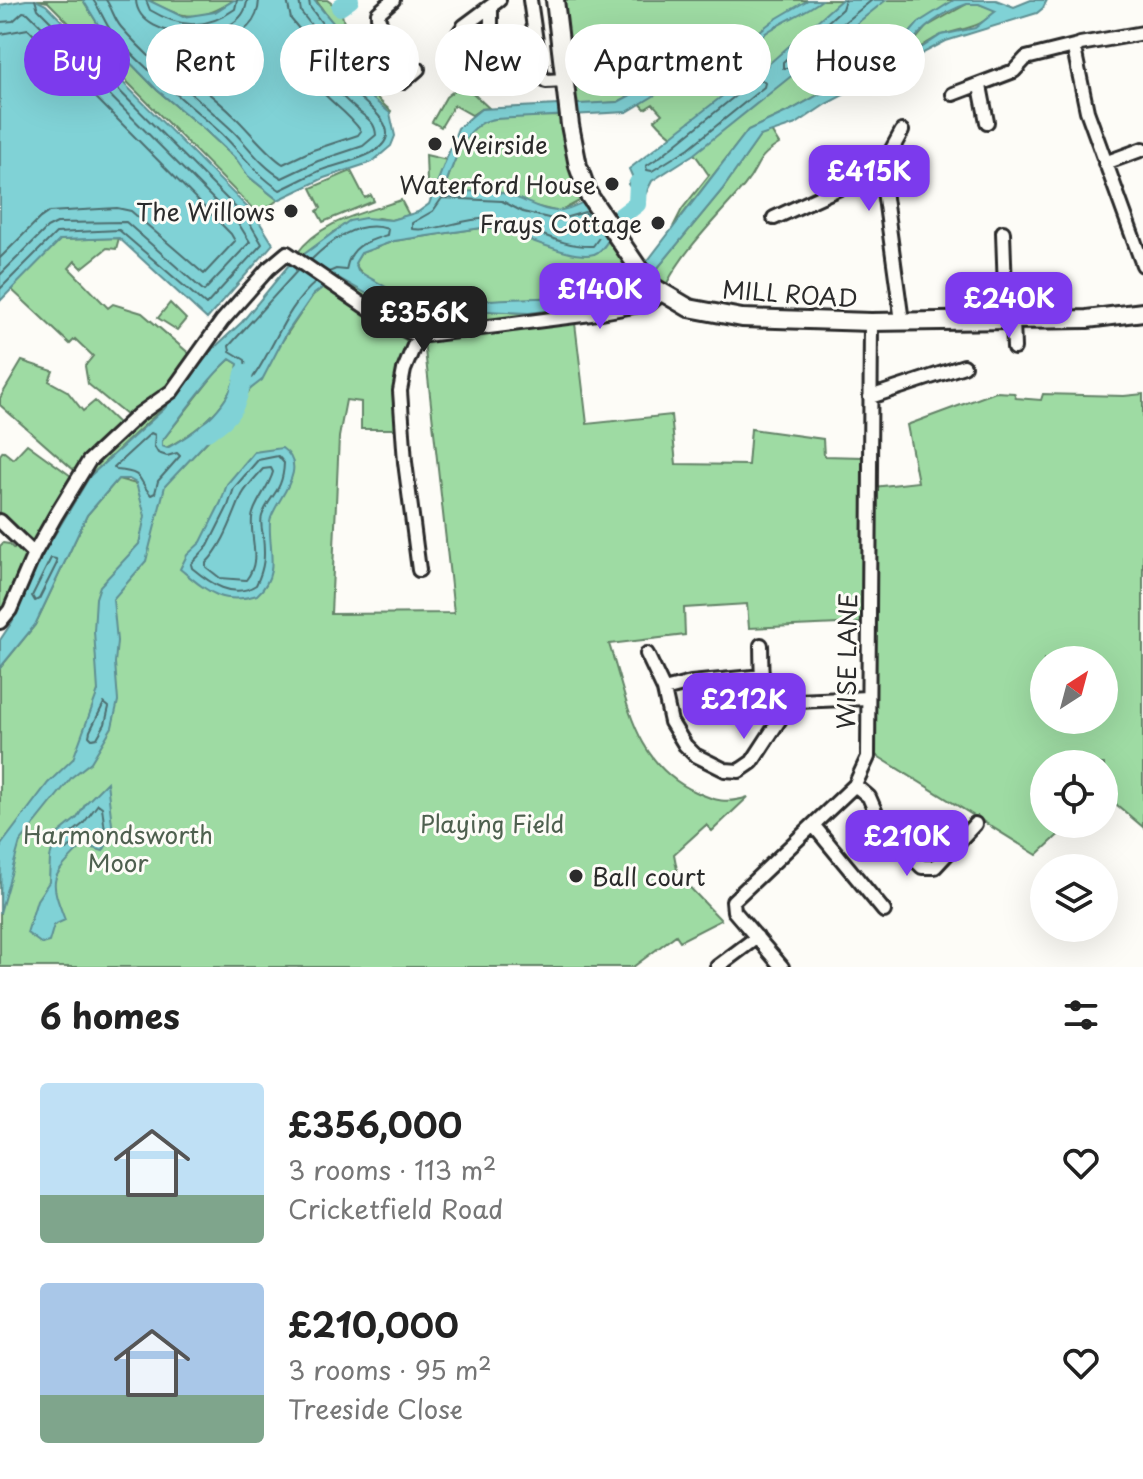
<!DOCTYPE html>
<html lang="en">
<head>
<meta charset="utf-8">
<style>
  :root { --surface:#fff; --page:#f6f6f6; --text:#222; --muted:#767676; --accent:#7c3aed }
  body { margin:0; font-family:"Playpen Sans",sans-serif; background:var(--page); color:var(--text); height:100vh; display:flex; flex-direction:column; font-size:30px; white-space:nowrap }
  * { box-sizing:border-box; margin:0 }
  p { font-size:26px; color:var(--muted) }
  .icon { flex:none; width:44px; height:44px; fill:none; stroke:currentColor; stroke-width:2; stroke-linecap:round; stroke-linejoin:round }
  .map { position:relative; height:967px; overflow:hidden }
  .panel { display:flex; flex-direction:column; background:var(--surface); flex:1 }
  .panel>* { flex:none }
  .top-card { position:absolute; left:24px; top:24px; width:1096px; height:72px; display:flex; gap:16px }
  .needle { width:52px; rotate:36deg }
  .controls { position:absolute; left:1030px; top:646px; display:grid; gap:16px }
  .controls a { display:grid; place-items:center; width:88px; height:88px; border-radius:50%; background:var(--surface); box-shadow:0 8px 32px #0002; font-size:40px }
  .price { position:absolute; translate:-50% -68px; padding:0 18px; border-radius:16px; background:var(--accent); color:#fff; font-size:26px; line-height:52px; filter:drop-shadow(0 2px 4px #0008) }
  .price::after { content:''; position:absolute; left:50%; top:48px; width:24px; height:18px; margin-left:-12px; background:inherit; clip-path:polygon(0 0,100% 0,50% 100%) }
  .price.active { background:#222; color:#fff }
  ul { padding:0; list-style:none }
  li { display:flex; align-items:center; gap:24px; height:200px; padding:0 40px }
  li span { display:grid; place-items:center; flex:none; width:224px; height:160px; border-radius:8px; color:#555 }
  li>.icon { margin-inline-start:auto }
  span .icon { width:96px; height:96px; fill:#fffc; stroke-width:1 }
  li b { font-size:34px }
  h2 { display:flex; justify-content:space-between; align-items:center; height:96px; padding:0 40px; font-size:34px }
  .pill { padding:0 28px; border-radius:36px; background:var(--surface); box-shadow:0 8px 32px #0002; font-size:28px; line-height:72px }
  .pill.active { background:var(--accent); color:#fff }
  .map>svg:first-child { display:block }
  .green { fill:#9edba3; stroke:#648367; stroke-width:2; fill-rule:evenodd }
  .water { fill:#80d2d6; stroke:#5e8f92; stroke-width:2; fill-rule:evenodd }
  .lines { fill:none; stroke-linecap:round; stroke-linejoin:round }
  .shore { stroke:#4d6e6f; stroke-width:2 }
  .stream { stroke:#5e8f92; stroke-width:3 }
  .river { stroke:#80d2d6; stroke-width:18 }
  .street-casing { stroke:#2b2b2b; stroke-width:18 }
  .secondary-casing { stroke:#2b2b2b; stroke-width:22 }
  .street { stroke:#fdfcf7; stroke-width:12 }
  .secondary { stroke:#fdfcf7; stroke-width:16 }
  .poi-dot { fill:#2b2b2b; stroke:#fdfcf7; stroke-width:3 }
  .labels { text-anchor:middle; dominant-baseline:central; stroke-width:6; stroke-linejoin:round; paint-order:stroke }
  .poi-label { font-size:24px; fill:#2b2b2b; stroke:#fdfcf7; text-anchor:end }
  .street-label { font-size:24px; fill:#2b2b2b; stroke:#fdfcf7 }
  .park-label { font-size:24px; fill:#4e604f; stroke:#fdfcf7 }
</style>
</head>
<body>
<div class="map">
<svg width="1143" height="967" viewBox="0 0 1143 967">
  <rect width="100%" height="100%" fill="#fdfcf7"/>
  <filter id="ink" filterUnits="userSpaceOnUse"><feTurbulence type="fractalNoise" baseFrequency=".0125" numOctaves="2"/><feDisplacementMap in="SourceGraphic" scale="16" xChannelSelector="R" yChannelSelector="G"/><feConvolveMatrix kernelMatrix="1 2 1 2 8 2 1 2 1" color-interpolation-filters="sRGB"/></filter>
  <g filter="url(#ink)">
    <path class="green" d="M37,0h46l24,39 50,51 48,40 31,29 12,17 30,24 -20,14 -210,-212z
      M149,0h85c-33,22 -52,20 -85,0z
      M316,0h11l14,10c8,38 19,77 50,101l-1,2c-30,-23 -55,-35 -49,-77z
      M558,0h397l-36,23 -26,30 -102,57 -43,20 -75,97 9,-18 27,-34c-5,-6 -9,-15 -15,-21 -13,-13 -26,-18 -39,-34l7,-6 -9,-10 -8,5 -16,-18 2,4 -13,7 -49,4z
      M967,4h12l18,6c-18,22 -43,17 -65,30 -9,5 -13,10 -23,13l-2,-3 19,-23z
      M463,84l26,24 -8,1 -9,6 -18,-10 -13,22 -9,-5 14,-25z
      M563,116l8,58 14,24 -26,14 -33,-8 -22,-11 -61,-2c9,-21 16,-52 34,-67 12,-10 68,-7 86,-8z
      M771,131l8,13c-26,16 -18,22 -35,42 -27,32 -59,62 -78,99l-15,-9 71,-86 38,-54z
      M426,155l21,5 -12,29 -8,-6z
      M351,171l14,27 6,-3 3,6 -51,21 -6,-11 4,-3 -10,-20z
      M401,200l8,15 -18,5 -13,-2 -43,13 -33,28 -6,-4c24,-35 68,-42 105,-55z
      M488,227c37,5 68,26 106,27l18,-18 24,40 -49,19 -37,5 -124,3c-19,-4 -64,-21 -71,-40l6,-10 33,-12z
      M119,238l-3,11 -9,-1 -25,20 -7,-7 -6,7 39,40 5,-4 29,9 50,43 -23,33 -43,26 -38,-31 -3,-18 8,-10 -18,-17 -5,5 -59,-55 49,-49z
      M337,277l24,13 87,28 36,-7 45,2 53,-7 39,-9 22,-12 3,6c-17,20 -179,33 -214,38 -35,-2 -70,-31 -99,-50z
      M327,283l55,43 24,14 2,4 -12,32 -1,53h-34v-27l-15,-2 -7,37 -8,177 123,-1 -30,-272 151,-18 12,101 84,-9 5,49 72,1 3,-36 72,10 1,17 39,1 -1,166 -113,5 -2,-24 -63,4 1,27 -76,9c19,58 25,120 87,148 19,9 31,12 52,5l-36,34 -6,-6 -32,29 4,21 43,45 -41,21 -4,-6 -43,32h-633v-299l35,-43 52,-110 31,-36 18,5 29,1 63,-65 11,-23 8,-3 66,-99z
      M170,303l16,16 -9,11 -19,-12z
      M230,359l8,5c-4,40 -38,66 -72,84l-4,-2v-5l55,-70z
      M22,361l31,10 -4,10 18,10 16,20 12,-10 23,22 -43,48 -75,-66v-7z
      M996,392l18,1 2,5 25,2 2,-6 81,2 19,-2v433l-39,-33v-30h-60v60h26l-33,31 -166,-103 3,-265 44,-5 -11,-57zM1044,660h60v60h-60z
      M177,395l-87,81c4,-25 66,-64 87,-81z
      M27,444l44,32 -38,65 -33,-29v-57l3,-4 10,8z
      M3,543l6,1 5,5 3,-4 11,10 -22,52 -6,7v-68z"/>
    <path class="water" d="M26,0h10l10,5 209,210 18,29 -66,75 -88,-81 -59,2 -60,61v-296z
      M83,0h65l35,17 32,-5 19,-12h80l21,25 6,12 -3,18 4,13 7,11 41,34 5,23 -4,10 -19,16 -48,16 -46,22 -30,-24 -12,-17 -31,-29 -48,-40 -50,-51z
      M808,0h14c-24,19 -62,27 -77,55l6,14 -6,8 -11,-2 -16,-12 -21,7 -70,42 -132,7c-32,4 -41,45 -52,72 16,1 50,-1 63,3 35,11 43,28 81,6l24,36c-4,6 -9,16 -17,18 -24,7 -78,-23 -106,-27l-94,14 -33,12 -6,10 3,8 49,28 19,4c27,0 54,-3 82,-4 53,-2 77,1 128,-23l112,-146 43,-20 102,-57 26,-31 35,-22h42l18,7 17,-7h16l-4,8 -6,5 -91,28 -120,63 -30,20 -36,12 -38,54 -70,85 -12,14 -19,8 -19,6 -48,7 -25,3 -45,-2 -36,7 -30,-4 -35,-11 -46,-26 -24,18 -27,39 -24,46 -23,18 -12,22 -62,66 -19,75 -33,38 4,42 -2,22 3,38 -6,26 -21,35 -19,15 -52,65 -20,71 1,-68 47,-62 25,-24 25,-68 -4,-60 2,-33 4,-12 39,-42 6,-28 -9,-33 -7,-4h-11l-31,36 -52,110 -35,43v-28l12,-18 28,-63 50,-83 74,-67 49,-60 29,-27 46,-56 61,-45 16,-3 26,2 27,-8 11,-8 29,-76 23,-19 137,-7 89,-48c10,-12 17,-13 31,-6l36,-28zM967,4h12l17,7 -21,17 -34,7 -20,13 -13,4 -1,-3c14,-21 36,-37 60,-45zM230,359l8,5c-4,40 -38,66 -71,84l-5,-2v-5c22,-28 42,-58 68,-82z
      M841,0h45l-192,154 -42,27 -14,28 -4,-7 2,-6 -8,-12 5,-6 -4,-9 115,-90 18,-9z
      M282,448c31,21 -11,56 -12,74 -2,26 11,52 -13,73 -36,11 -51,-5 -77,-26l7,-14 14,-13 20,-40 6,-18 27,-32z
      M107,782l6,51 -10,18 -20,-6c-32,34 -35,31 -18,75l-11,5 -5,17 -7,2 -15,-11 10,-33 12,-18 1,-24 5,-22 22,-18 9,-15z"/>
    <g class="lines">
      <path class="shore" d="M93,0c8,10 11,22 19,32 33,39 73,68 110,102 19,19 35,41 58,56 13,-6 26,-13 39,-19 16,-6 33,-9 48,-16 55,-25 -19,-58 -31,-82 -7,-12 -5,-23 -4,-36l-22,-30 -1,-7
        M106,0c6,8 8,19 15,27 34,39 75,69 112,104 16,16 29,36 49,47l36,-17 45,-15 13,-11c-1,-14 -9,-16 -19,-25 -26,-23 -38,-35 -35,-71l-21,-27 -2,-12
        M136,0c2,45 109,45 111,0
        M146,0l4,10c30,18 56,20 85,-1l2,-9
        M259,0c-1,45 -65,51 -98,42l-3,4c21,27 51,45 75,69 15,14 35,40 50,49l30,-14 45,-15 3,-4c-25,-35 -56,-34 -52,-90l-18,-22 -4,-19
        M845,0l-3,9 -59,53v6h5l84,-68
        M0,22l13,-1 10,-9 5,1 212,213 10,16 -46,49 -78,-69 -69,1 -10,5 -47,47
        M0,34l28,-5 203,205 4,7 -31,33 -73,-63 -14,-3 -68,4 -10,7 -39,39
        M762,80l3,3 -1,4 -75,61 -37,23 -5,-1 -1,-4 15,-10 89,-72z
        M442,198l60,3 21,11 34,8 28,-8 16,23 -8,11c-37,2 -66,-24 -102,-27 -26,-2 -53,13 -79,10v-6l21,-12z
        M311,260c20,-20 48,-41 77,-31l-1,6c-22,7 -37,11 -41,35l-10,-1 -7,3
        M298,270l-69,76 1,5 15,9 2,19c6,-1 5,0 9,-6 20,-30 31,-67 60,-91
        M0,289l56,-56 63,-3 87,75 56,-61 -14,-24 -210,-211 -3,-9
        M151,433l4,2 -1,11 4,7 9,3 10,-3 3,3 -22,25 -3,12 -4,2c-15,-16 -4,-22 -34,-25l-3,-3z
        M278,456l6,7c-1,30 -15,32 -22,53 -2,6 0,14 1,20 2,19 2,31 -7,49 -23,15 -46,-2 -64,-17l-1,-4 17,-18 20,-40 6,-18 24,-28z
        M271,468l2,4c-4,16 -20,32 -21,46 -2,23 10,42 -6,62l-26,-2 -14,-11v-4c18,-18 26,-45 36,-68 5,-9 14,-18 21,-26z
        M51,558l5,1 1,4 -18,36 -4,2 -3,-5z
        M104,703l5,4 -4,17 -8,14 -5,1 -3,-3 1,-5z
        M98,804l4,3 3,24 -4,8 -21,-1 -13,12 -4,-1v-9l20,-16z"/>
      <path class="stream" d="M334,4l6,3"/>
      <path class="river" d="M340,7l10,-7
        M597,228l7,1 33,-25 1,-21
        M207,432c27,-16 31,-28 37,-59"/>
      <g class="street-casing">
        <path id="street" d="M393,0l-15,13v4l25,65 15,-13
          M530,0l11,76 5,5 19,-1
          M491,7v21l-18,8 -12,1 -2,-4 5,-7 35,-26
          M1143,33l-63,11 -6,5 13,62 56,154
          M980,86l7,36
          M953,94l61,-23 12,-13 52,-13
          M1105,163l38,-14
          M881,169l21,-38
          M774,218l107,-49 21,152
          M1003,232l3,88
          M1013,320l1,28
          M418,336l-14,34 -4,21 5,71 14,108
          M870,397l94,-31
          M0,521l34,33
          M0,622l10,-12 24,-56 22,-39 33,-54 49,-46 34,-24 50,-70 46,-52 19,-16 98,67 33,16 173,-22 59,-11 12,-10
          M761,645c1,25 -3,56 21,71
          M647,654l17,36 7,32 14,23 10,10 30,15 14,1 13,-9 30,-46 15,-15 71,-3
          M664,690l27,-7 72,-7
          M855,785l14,12 13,30 40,40h13l40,-43
          M814,826l70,85
          M717,967l40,-30
          M782,967l-48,-56 -1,-10 122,-116 13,-28 3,-435"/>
      </g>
      <g class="secondary-casing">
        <path id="secondary" d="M555,0l15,125 8,41 10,28 62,91 39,23 53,10 129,4 216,-3 56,-7"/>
      </g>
      <use href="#street" class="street"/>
      <use href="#secondary" class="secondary"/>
    </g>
  </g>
  <g class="poi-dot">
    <circle cx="435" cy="144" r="8"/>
    <circle cx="612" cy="184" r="8"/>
    <circle cx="291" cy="211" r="8"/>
    <circle cx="658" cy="223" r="8"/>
    <circle cx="576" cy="876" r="8"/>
  </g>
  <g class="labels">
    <g class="poi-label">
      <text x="451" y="144" text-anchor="start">Weirside</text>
      <text x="596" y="184">Waterford House</text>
      <text x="275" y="211">The Willows</text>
      <text x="642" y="223">Frays Cottage</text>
      <text x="592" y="876" text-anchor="start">Ball court</text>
    </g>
    <g class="street-label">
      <text transform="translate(790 293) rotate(4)">MILL ROAD</text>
      <text transform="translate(846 661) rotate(-89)">WISE LANE</text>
    </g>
    <g class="park-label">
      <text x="492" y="823">Playing Field</text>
      <text x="118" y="834">Harmondsworth<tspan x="118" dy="28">Moor</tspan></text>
    </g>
  </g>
</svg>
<div class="controls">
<a><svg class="needle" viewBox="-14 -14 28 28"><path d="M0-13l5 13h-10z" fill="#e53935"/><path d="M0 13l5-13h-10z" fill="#767676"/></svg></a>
<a><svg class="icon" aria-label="locate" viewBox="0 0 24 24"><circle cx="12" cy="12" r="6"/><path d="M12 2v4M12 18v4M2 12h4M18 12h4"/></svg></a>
<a><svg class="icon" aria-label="layers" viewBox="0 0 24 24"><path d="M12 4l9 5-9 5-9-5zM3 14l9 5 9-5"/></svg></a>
</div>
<b class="price" style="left:869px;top:213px">£415K</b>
<b class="price" style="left:600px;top:331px">£140K</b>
<b class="price" style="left:1009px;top:340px">£240K</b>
<b class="price active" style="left:424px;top:354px">£356K</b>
<b class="price" style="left:744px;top:741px">£212K</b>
<b class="price" style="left:907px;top:878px">£210K</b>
<div class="top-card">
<a class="pill active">Buy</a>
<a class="pill">Rent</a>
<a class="pill">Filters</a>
<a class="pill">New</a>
<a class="pill">Apartment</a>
<a class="pill">House</a>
</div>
</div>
<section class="panel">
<h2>6 homes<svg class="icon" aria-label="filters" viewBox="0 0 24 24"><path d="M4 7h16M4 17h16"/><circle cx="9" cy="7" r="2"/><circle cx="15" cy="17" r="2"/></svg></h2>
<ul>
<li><span style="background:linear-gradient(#bfe0f5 70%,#7fa58c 0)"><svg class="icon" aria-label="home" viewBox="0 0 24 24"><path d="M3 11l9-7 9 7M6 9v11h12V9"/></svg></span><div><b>£356,000</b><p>3 rooms · 113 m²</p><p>Cricketfield Road</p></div><svg class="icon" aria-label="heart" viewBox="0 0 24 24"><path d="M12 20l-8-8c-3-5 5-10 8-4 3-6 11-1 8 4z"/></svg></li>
<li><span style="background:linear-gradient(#a9c7e8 70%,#7fa58c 0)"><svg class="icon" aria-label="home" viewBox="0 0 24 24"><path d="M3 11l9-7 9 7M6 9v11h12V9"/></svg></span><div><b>£210,000</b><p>3 rooms · 95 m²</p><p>Treeside Close</p></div><svg class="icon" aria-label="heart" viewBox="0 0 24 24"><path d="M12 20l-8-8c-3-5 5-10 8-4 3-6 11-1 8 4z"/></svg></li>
</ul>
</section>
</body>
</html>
